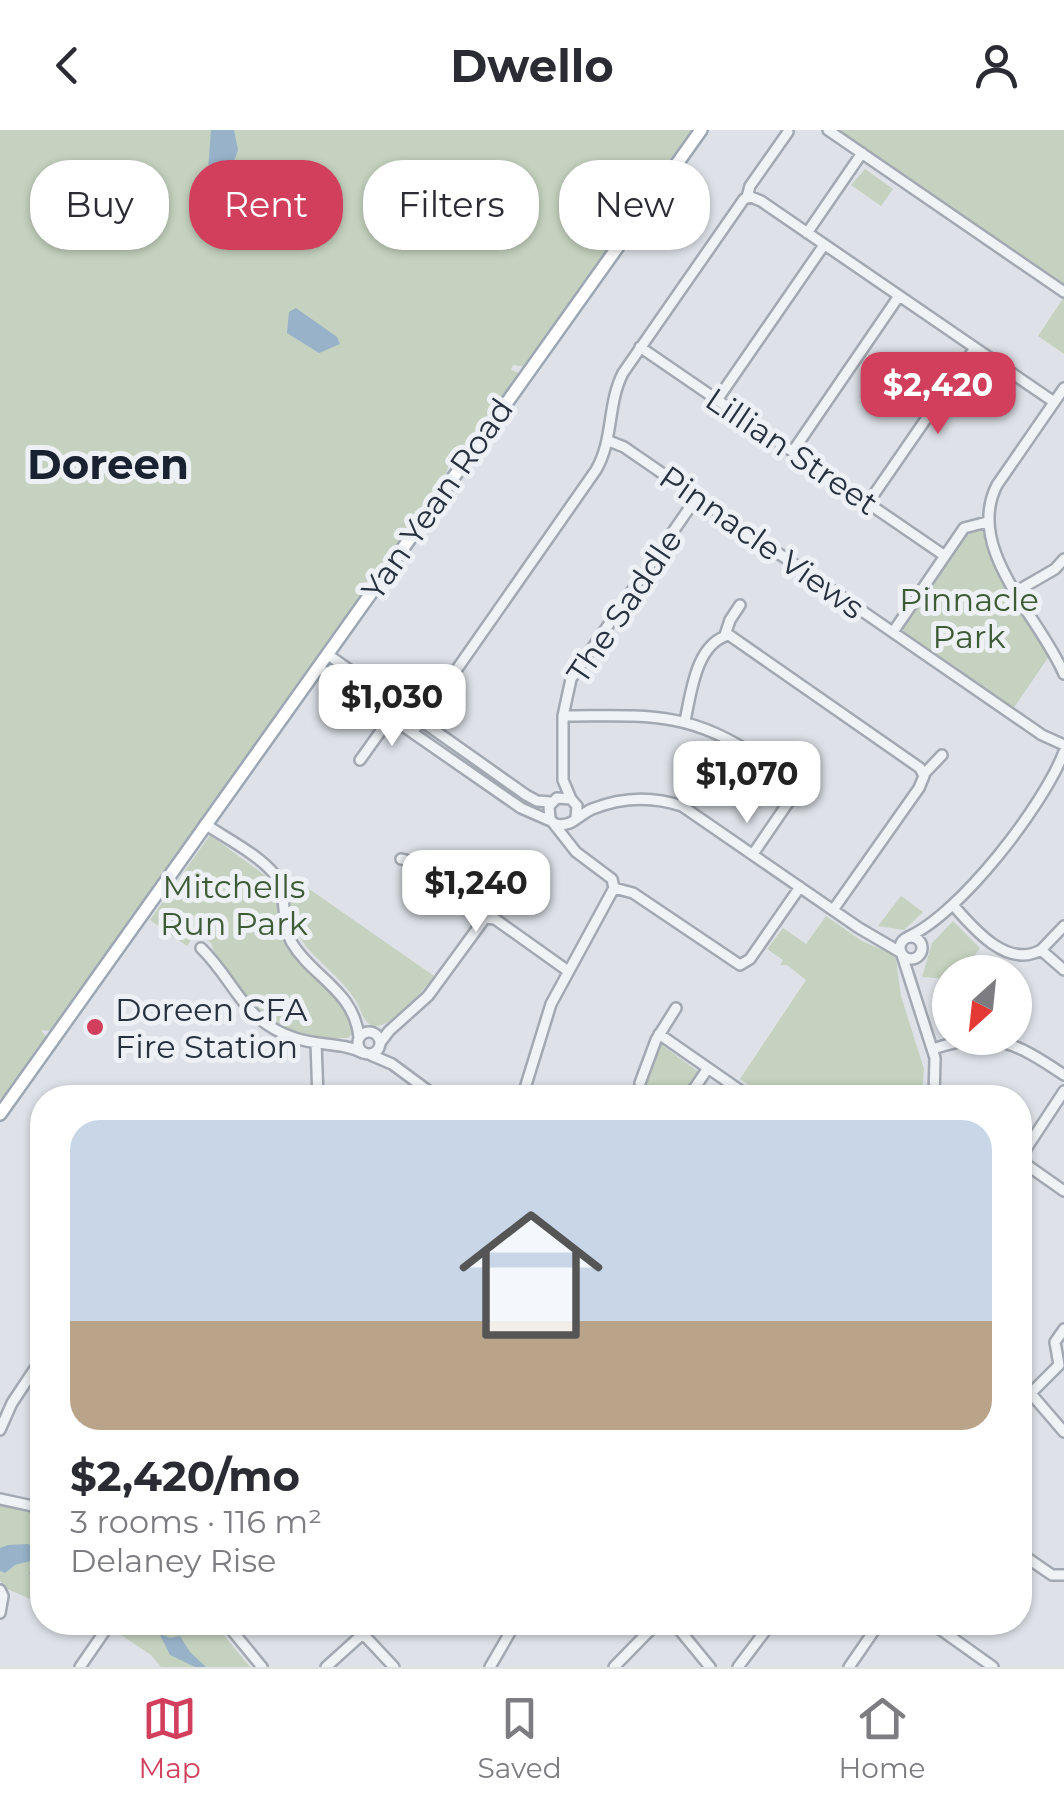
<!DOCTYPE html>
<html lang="en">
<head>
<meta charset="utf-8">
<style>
  :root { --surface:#fff; --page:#f2f2f3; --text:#2b2b33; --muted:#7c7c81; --line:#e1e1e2; --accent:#d13f5c }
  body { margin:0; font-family:Montserrat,sans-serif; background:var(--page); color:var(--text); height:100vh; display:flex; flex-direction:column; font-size:38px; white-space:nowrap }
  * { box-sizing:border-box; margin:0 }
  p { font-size:32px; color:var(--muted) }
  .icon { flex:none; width:55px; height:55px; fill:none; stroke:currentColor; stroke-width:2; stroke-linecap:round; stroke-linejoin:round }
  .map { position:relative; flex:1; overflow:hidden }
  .sheet { position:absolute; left:30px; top:955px; width:1002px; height:550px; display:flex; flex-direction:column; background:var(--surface); border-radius:40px; box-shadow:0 2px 8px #0004 }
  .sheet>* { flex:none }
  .hud { position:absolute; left:30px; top:30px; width:1005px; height:90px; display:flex; gap:20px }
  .needle { width:65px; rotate:207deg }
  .controls { position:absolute; left:932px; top:825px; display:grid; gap:20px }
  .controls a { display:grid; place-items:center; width:100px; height:100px; border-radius:50%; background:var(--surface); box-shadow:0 2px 8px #0004; font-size:50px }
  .price { position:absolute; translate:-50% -85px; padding:0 22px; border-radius:20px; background:#fff; color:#222; font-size:32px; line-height:65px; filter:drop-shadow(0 2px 5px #0008) }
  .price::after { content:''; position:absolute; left:50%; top:60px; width:30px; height:22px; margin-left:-15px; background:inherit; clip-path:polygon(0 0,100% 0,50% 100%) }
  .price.selected { background:var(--accent); color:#fff }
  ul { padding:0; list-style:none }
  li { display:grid; align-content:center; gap:20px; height:530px; padding:0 40px }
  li+li { border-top:2px solid var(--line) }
  li span { display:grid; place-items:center; height:310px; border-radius:30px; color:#555 }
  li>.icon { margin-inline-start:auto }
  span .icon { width:180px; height:180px; fill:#fffc; stroke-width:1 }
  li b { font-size:42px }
  .chip { padding:0 35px; border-radius:40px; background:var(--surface); box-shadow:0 2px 8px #0004; font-size:35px; line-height:90px }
  .chip.selected { background:var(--accent); color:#fff }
  header { display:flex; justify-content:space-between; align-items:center; height:130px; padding:0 40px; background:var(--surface); font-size:45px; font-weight:700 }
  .dock { display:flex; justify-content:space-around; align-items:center; height:140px; border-top:2px solid var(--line); background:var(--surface); font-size:28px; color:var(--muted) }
  .dock a { display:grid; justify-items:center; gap:5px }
  .dock .selected { color:var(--accent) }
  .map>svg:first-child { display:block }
  .green { fill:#c5d2bf }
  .water { fill:#97b2c9 }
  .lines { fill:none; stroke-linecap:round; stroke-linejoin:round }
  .minor-casing { stroke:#a3a9b2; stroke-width:14 }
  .major-casing { stroke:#9da7b4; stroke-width:16 }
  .minor { stroke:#f0f3f6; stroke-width:9 }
  .major { stroke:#fff; stroke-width:11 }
  .poi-dot { fill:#d13f5c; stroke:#edf1f5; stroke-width:4 }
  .labels { text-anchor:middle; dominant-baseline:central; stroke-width:10; stroke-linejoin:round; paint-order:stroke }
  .street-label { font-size:32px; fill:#27313f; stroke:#edf1f5 }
  .park-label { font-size:32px; fill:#3d5b34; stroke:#edf1f5 }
  .poi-label { font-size:32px; fill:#27313f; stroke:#edf1f5; text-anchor:start }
  .district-label { font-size:42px; font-weight:bold; fill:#192230; stroke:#edf1f5 }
</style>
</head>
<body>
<header><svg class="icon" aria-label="back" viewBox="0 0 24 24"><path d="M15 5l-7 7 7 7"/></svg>Dwello<svg class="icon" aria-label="person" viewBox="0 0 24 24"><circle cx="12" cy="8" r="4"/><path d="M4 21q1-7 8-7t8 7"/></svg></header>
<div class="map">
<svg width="1064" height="1537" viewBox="0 0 1064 1537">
  <rect width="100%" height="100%" fill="#dee2e8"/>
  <path class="green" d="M0,0h694l-168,237 -13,-2 -2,5 10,4 -55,76 -17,6c5,26 -59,101 -76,126h-9l-3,4 4,3 -1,6 -308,433 -5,3 -10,-1 6,8 -10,10 -30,47 -7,4z
    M835,0h229v158z
    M865,39l28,20 -12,17 -30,-21z
    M1064,167v57l-26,-18z
    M979,398l6,6 8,28 57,93 -37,54 -107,-73 -4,-8 63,-95z
    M210,705l64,47c9,17 4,39 13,58l52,59 17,31 -8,8c-56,2 -88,-14 -119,-61 -8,-11 -14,-21 -18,-34l-15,-11 -9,14 -37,-26z
    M302,754l132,92c-9,13 -42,52 -59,50 -11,-1 -13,-14 -18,-23 -16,-29 -48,-45 -60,-71 -5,-10 -6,-21 -6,-31z
    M901,766l22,16 -19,18 -26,-4z
    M826,786l36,25 30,13 4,5 5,37 23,73 -2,28h-156l-26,-18 66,-99 -19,-15h-7l3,-5 -16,-11 16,-21 23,16z
    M953,791l27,27 -17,24h-13v7l-28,-2 10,-34z
    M662,915l38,28 -16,24 -53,1 5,-14 8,2 13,-40z
    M0,1376l42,7v91l-35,-15 -7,-8z
    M120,1493h94l36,44h-89l-10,-12 -36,-24z"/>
  <path class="water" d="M211,0h23l4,20 -7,20 -14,7 -9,-6z
    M296,178l41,29 3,7 -21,9 -32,-20 2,-21z
    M28,1414l14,7v36l-13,-13 5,-14 -19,5 -10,8 -5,-2v-23l8,-3z
    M135,1493h27l1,12 7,3 10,-2 10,16 16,15h-11l-25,-12 -10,-20 -13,-3z"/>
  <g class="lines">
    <g class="minor-casing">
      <path id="minor" d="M828,0l236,162
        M747,67l3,-11 38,-54
        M807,103l55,-80
        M640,217l305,209
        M1064,258l-67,97c-33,64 43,132 67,189
        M717,270l107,-155
        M609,311l15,6 418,288 22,10
        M793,321l106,-155
        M868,373l107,-155
        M1017,461l38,-22 9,-10
        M893,502l71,-104 23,-6
        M725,505l5,-15 10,-15
        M327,524l199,141 11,6 14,1
        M318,537l203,141 32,14
        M563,586c79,0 125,-7 194,41 13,8 28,16 37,29v8l-41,60
        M685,591c6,-28 11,-78 44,-86l191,133 4,8 -5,12 -86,122
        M413,602l183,-262c18,-31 11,-66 27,-97l121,-174 7,-2 10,4 293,201
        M360,630l33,-46
        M924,644l18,-19
        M571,669l-8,-19v-64l8,-37 126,-182
        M205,694c22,15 53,30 70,51 13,17 5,46 17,68 20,34 63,48 67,95
        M555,694c17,4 23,-9 37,-15 30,-12 60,-13 90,-3l177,122 41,24
        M401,729c21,3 74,41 84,59l10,1 73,52
        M614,758l19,5 107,72 10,-6 50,-72
        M953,775c20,23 54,64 88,45l23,20
        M900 818a11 11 0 1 1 22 0a11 11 0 1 1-22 0Z
        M908,807c53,-24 135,-131 156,-185
        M201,818c35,34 41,73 94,90 22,8 47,4 68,15
        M1041,820l23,-24
        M902,825l33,103 -1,40
        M358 913a11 11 0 1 1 22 0a11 11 0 1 1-22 0Z
        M659,904l92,64
        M316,913l2,55
        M380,913l9,-12 39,-35 57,-78
        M933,919c58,-20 82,-7 131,26
        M371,925l21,9 46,34
        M640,953l16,-43 20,-32
        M1064,961l-42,64 5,10 37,26
        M522,968l29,-94 63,-116 -2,-9 -36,-27 -26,-33 -1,-13 8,-8 14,1 6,7 -1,12
        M688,968l20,-30
        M1020,1251l44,51
        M1031,1263l28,-28 -4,-23 9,-13
        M0,1300l12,-27 30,-45
        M0,1369l42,9
        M1020,1423l32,22h12
        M0,1460l3,6 -3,17
        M225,1492l37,45
        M673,1492l37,45
        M930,1492l63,45
        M364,1505l30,32
        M80,1537l31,-45
        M326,1537l50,-45
        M490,1537l26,-45
        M614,1537l44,-45
        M738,1537l34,-45
        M849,1537l31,-45"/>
    </g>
    <g class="major-casing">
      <path id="major" d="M0,984l701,-984"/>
    </g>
    <use href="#minor" class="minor"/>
    <use href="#major" class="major"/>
  </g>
  <circle class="poi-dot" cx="95" cy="897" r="10"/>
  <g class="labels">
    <g class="street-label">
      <text transform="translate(792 321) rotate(34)">Lillian Street</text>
      <text transform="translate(437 369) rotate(-55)">Yan Yean Road</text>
      <text transform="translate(762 412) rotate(35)">Pinnacle Views</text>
      <text transform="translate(624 476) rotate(-56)">The Saddle</text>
    </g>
    <g class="park-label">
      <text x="969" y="469">Pinnacle<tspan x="969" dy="37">Park</tspan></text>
      <text x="234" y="756">Mitchells<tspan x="234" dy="37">Run Park</tspan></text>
    </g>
    <g class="poi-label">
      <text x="115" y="879">Doreen CFA<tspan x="115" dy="37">Fire Station</tspan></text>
    </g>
    <g class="district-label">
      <text x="108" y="334">Doreen</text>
    </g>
  </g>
</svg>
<div class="controls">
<a><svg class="needle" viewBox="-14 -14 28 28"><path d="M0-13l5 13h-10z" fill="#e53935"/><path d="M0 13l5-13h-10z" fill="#7c7c81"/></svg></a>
</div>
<b class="price selected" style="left:938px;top:307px">$2,420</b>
<b class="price" style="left:392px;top:619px">$1,030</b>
<b class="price" style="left:747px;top:696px">$1,070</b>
<b class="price" style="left:476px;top:805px">$1,240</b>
<div class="hud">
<a class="chip">Buy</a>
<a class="chip selected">Rent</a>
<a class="chip">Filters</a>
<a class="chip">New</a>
</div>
<section class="sheet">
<ul>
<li><span style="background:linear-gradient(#c9d6e8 65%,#b9a48a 0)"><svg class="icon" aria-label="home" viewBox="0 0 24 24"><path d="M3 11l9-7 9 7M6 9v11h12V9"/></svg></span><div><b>$2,420/mo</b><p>3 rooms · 116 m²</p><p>Delaney Rise</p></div></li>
</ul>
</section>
</div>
<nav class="dock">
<a class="selected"><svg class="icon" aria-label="map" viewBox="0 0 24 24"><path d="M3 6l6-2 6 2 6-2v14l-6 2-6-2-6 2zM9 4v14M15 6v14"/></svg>Map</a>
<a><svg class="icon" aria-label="saved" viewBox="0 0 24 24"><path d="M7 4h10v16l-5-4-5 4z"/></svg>Saved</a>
<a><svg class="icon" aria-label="home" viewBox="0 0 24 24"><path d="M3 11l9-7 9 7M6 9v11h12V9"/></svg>Home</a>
</nav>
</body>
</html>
